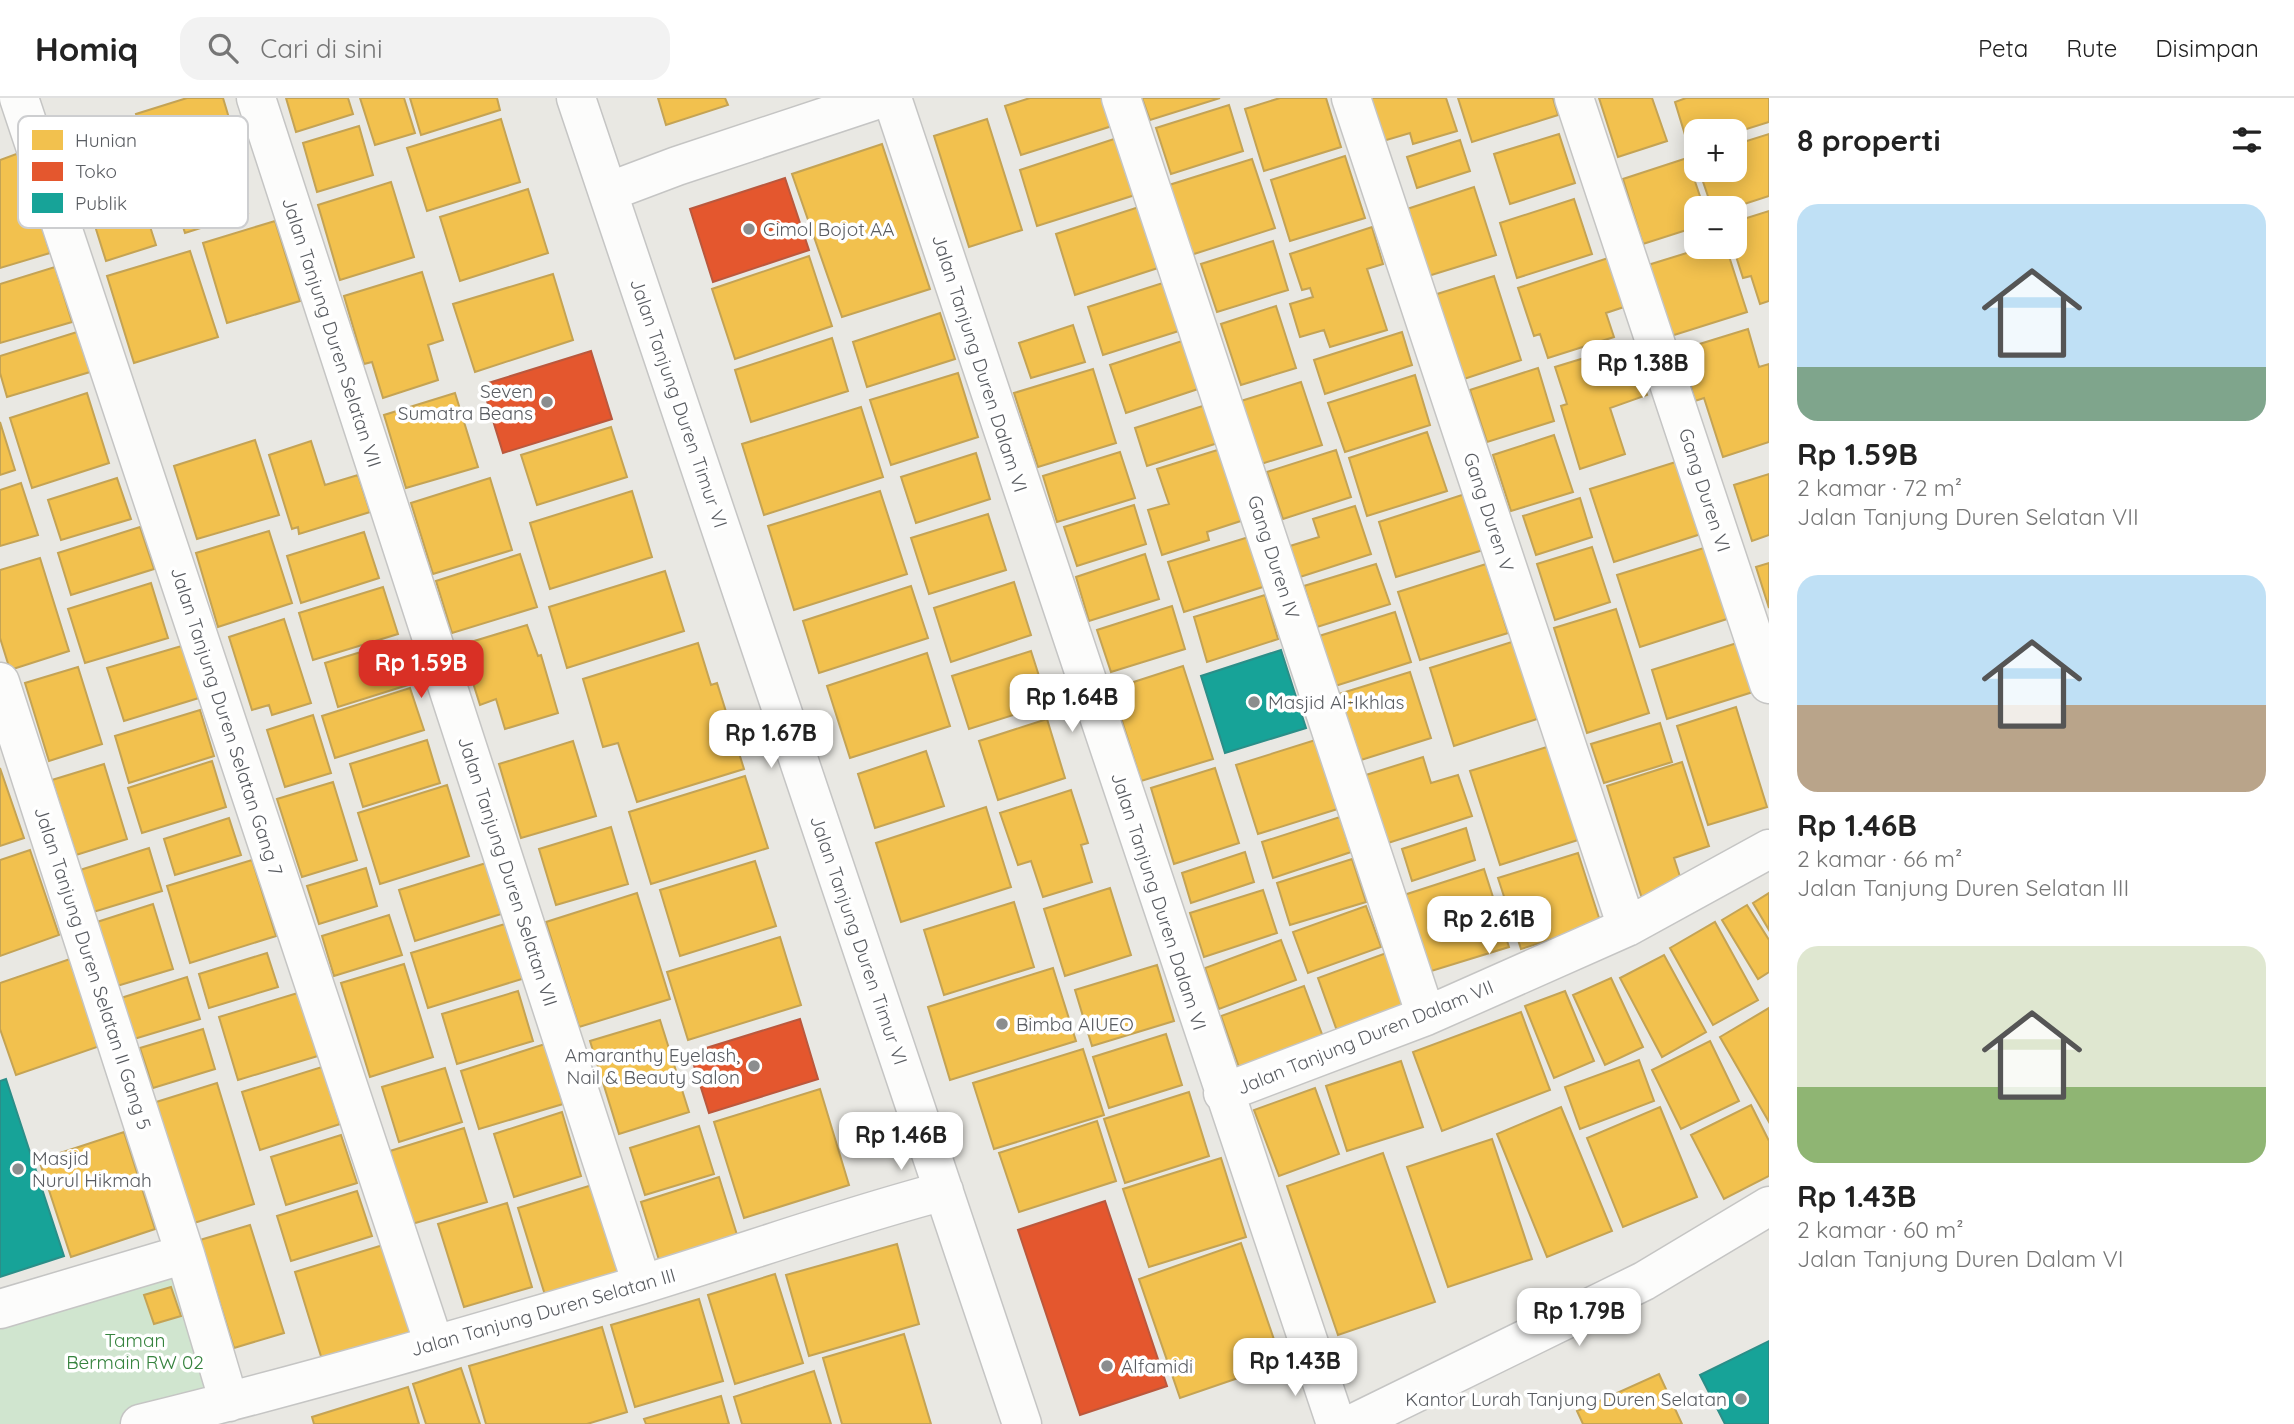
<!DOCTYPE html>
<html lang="id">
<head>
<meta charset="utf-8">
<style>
  :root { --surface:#fff; --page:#f2f2f2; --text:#222; --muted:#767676; --line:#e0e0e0; --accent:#d93025 }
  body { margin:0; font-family:Quicksand,sans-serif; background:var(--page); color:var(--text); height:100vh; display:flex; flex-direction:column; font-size:26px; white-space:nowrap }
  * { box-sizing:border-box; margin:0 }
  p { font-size:23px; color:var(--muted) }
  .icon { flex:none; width:38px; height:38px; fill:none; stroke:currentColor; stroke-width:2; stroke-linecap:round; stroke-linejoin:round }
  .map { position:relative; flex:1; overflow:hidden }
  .details { display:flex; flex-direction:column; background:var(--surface); width:525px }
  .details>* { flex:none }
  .buttons { position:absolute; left:1684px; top:21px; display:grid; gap:14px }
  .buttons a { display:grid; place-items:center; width:63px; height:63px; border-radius:14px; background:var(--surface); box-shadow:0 4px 18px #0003; font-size:35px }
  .price { position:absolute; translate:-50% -60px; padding:0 16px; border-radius:14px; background:#fff; color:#222; font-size:23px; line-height:46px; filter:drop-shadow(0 2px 4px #0008) }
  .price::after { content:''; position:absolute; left:50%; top:42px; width:21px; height:16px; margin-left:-10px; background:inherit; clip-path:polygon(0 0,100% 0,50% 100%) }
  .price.selected { background:var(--accent); color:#fff }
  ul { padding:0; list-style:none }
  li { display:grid; align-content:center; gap:14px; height:371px; padding:0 28px }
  li span { display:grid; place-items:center; height:217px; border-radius:21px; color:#555 }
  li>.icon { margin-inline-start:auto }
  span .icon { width:126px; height:126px; fill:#fffc; stroke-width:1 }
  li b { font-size:30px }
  h2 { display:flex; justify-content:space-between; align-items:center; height:84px; padding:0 28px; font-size:30px }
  header { display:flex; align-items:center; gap:42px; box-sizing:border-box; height:98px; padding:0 35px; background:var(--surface); border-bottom:2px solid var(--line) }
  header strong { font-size:33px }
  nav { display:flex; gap:38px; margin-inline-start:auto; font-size:24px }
  .search { width:490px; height:63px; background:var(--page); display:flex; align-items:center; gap:18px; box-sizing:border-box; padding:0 24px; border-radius:21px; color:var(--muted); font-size:26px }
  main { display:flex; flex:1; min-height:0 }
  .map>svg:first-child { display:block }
  .green { fill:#d0e5cf }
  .homes { fill:#f2c14e; stroke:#c4a354; stroke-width:2 }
  .shops { fill:#e4572e; stroke:#ba583d; stroke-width:2 }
  .public { fill:#17a398; stroke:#2b8e88; stroke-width:2 }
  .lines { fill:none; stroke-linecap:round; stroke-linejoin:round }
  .street-casing { stroke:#c5c5c4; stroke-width:41 }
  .street { stroke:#fcfcfb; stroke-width:38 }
  .poi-dot { fill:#8b8d8e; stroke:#fff; stroke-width:2.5 }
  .labels { text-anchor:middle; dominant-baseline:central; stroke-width:7; stroke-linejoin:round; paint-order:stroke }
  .poi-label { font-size:19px; fill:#595c61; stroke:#fff; text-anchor:start }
  .street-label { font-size:19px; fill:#595c61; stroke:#fff }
  .park-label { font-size:19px; fill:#36833e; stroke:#fff }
  .key { fill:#fff; stroke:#cdced0; stroke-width:2 }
  .key-label { font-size:19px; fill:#595c61 }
</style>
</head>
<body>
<header>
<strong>Homiq</strong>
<div class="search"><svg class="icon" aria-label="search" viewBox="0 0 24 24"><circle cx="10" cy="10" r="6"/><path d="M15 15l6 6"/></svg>Cari di sini</div>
<nav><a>Peta</a><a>Rute</a><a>Disimpan</a></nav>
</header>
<main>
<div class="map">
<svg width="1769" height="1326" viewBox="0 0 1769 1326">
  <rect width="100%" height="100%" fill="#e9e8e3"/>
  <path class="green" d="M182,1163l49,153 -40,10h-191v-110z"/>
  <path class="homes" d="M187,0h36l18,60 -83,27 -22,-71z
    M286,0h62l5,16 -57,18z
    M360,0h44l11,35 -40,12z
    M410,0h87l3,12 -79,25z
    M658,0h67l3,7 -62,20z
    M1030,0h73l9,28 -91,29 -16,-49z
    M1142,0h78l-70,22z
    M1280,0h46l15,49 -77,24 -19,-62z
    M1369,0h77l11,33 -44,13 -3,-11 -27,8z
    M1458,0h95l5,17 -86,27z
    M1599,0h53l15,43 -49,16z
    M1686,0h83v24l-35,11v-2h-38v15l-7,2 -14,-46z
    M1229,7l14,46 -72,23 -15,-46z
    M501,21l19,63 -93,29 -20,-63z
    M987,21l35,111 -53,17 -35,-111z
    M359,28l14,49 -56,17 -14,-49z
    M1559,36l16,49 -65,21 -16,-50z
    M1769,36v62l-37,12h-20l-13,-38h35v-25z
    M1117,40l18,57 -98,31 -17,-56z
    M1460,42l10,31 -53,17 -10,-31z
    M882,46l48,145 -88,28 -50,-143z
    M19,55l31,100 -50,15v-108z
    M1345,58l20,62 -75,23 -19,-61z
    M1687,60l17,50h-8v19l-53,17 -20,-65z
    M1252,61l23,69 -84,27 -22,-70z
    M235,72l13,43 -63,20 -14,-44z
    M391,84l23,75 -74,23 -22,-75z
    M1474,89l22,68 -71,22 -21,-67z
    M528,91l20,64 -88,28 -20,-64z
    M1574,101l18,55 -75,24 -17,-55z
    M1145,107l19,61 -89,29 -19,-61z
    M145,113l11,34 -50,16 -11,-35z
    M1769,113v90l-9,3 -9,-28 -8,2 -10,-31 1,-25z
    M275,123l25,80 -73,22 -24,-80z
    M1372,129l11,37 -16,5 20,61 -57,17 -6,-17 -24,7 -10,-33 23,-7 -3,-9 -8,2 -12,-36z
    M1273,143l15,49 -71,22 -16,-48z
    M1706,149h20l21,65 -76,24 -23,-71z
    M190,153l28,86 -84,26 -27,-87z
    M809,158l23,70 -97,33 -23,-70z
    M1608,160l16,49 -18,6 8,24 -66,21 -8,-24 -6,2 -16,-48z
    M55,169l17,55 -72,21v-59z
    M422,174l21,68 -15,5 10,35 -55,18 -11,-36 -8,2 -20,-68z
    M553,176l20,66 -98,32 -22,-68z
    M1494,178l27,84 -60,20 -27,-85z
    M1169,183l16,48 -82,26 -15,-48z
    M1276,208l20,62 -55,17 -20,-61z
    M940,215l15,46 -88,28 -14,-45z
    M1073,227l12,37 -54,16 -12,-35z
    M1748,231l11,38 10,-3v78l-46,15 -19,-59 -9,3 -15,-51z
    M77,234l13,40 -83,25 -7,-24v-17z
    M1402,234l10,33 -87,29 -11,-34z
    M832,240l16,53 -97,31 -16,-52z
    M1188,241l16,48 -78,26 -16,-48z
    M1630,246l17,51 -37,13 15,46 -45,15 -19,-63 6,-2 -12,-37z
    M1538,270l16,53 -67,21 -17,-52z
    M1093,271l23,74 -78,24 -24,-74z
    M958,275l20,64 -87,28 -21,-65z
    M1415,277l15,50 -85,27 -17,-49z
    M1301,284l21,63 -61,19 -20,-63z
    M87,295l22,70 -77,25 -22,-70z
    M455,295l23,74 -72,21 -22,-73z
    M1221,302l12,38 -86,28 -12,-38z
    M861,309l22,70 -119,38 -22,-71z
    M0,324l15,48 -15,5z
    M611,329l16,50 -90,28 -16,-50z
    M1427,334l20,59 -80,25 -18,-58z
    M1554,337l19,57 -62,19 -18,-56z
    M255,342l24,75 -82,24 -23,-73z
    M311,343l14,44 33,-10 12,37 -71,22 -1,-7 -6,2 -23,-74z
    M1227,349l23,71 -43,14 2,8 -47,15 -14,-45 21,-6 -12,-35z
    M1336,352l15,47 -68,22 -16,-47z
    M1120,354l15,46 -78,24 -14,-46z
    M976,355l14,46 -74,24 -15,-46z
    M1682,362l22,73 -90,29 -24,-73z
    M1769,376v61l-17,6 -18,-56z
    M117,380l14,41 -70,21 -13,-40z
    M490,380l22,72 -79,24 -22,-71z
    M21,385l17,52 -38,11v-56z
    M632,393l20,66 -102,32 -20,-66z
    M880,393l27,83 -113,36 -26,-84z
    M1465,396l18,56 -87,27 -17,-55z
    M1580,400l12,39 -56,18 -13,-39z
    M1134,407l12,39 -69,22 -13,-39z
    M1355,408l16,48 -71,23 -10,-31 29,-9 -6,-18z
    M988,416l18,56 -77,24 -18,-56z
    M140,429l14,42 -83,26 -13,-42z
    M269,433l23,72 -74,24 -22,-74z
    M364,434l15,46 -78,25 -14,-47z
    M1252,438l17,49 -85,27 -16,-50z
    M1592,449l18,55 -55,18 -18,-56z
    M1707,449l23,71 -90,29 -23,-72z
    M520,456l17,53 -85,26 -16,-52z
    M1145,456l14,45 -70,22 -13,-44z
    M40,460l29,93 -59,19 -10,-32v-68z
    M1769,465v45l-13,-41z
    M1376,466l14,40 -73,23 -13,-41z
    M1486,466l22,69 -88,27 -22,-68z
    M665,473l19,60 -117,37 -18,-61z
    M1014,484l17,53 -80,27 -17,-54z
    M151,485l17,55 -83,25 -17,-54z
    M911,488l17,52 -109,35 -16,-52z
    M383,489l15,47 -85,26 -14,-47z
    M1265,497l13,44 -71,23 -13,-45z
    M1172,508l13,43 -74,23 -14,-42z
    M1616,511l33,104 -62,20 -33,-105z
    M1395,514l16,50 -79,25 -16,-50z
    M284,521l27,84 -39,12 -3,-10 -17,5 -23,-73z
    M527,527l11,31 3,-1 17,58 -53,16 -9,-30 -16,6 -19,-60z
    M1518,542l25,77 -89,29 -24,-78z
    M397,543l14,43 -73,23 -13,-44z
    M1740,544l16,49 -89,28 -15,-49z
    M698,545l13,42 6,-2 27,86 -107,33 -19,-59 -15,4 -20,-68z
    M185,547l17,52 -78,24 -17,-53z
    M1031,553l17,53 -79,25 -17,-53z
    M927,555l23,73 -100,32 -23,-72z
    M1183,568l30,93 -72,22 -29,-92z
    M78,569l24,77 -53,17 -24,-78z
    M1410,574l21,66 -70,22 -22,-66z
    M410,590l14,42 -89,28 -13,-42z
    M1736,609l31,100 -59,18 -31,-99z
    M200,612l14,46 -85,27 -14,-47z
    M313,617l18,58 -46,14 -18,-57z
    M1047,621l18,59 -67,22 -19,-59z
    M1660,625l12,39 -68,21 -13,-39z
    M1325,639l22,69 -89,28 -22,-69z
    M427,642l13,43 -77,24 -13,-43z
    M573,643l23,75 -75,22 -22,-74z
    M1550,648l31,93 -81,26 -30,-94z
    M926,653l18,55 -69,22 -17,-54z
    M1423,659l8,26 27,-8 14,41 -84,27 -22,-68z
    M212,663l14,46 -84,26 -14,-45z
    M1682,664l27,84 -35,12 11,34 -41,13 -37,-119z
    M104,666l23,75 -51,16 -24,-75z
    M0,670l24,70 -24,8z
    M1215,670l24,75 -65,21 -23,-76z
    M745,678l23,72 -117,36 -22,-72z
    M333,684l24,78 -55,17 -25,-78z
    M447,687l22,71 -89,28 -22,-71z
    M1071,692l17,53 -7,2 11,37 -49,15 -12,-36 -13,4 -18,-52z
    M986,709l25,80 -110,35 -25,-79z
    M1340,719l11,35 -78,26 -11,-36z
    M229,720l12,37 -66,20 -11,-36z
    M611,729l17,57 -72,21 -17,-56z
    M1466,730l9,32 -63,21 -10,-32z
    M149,750l13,43 -72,22 -13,-42z
    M30,752l29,85 -59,21v-96z
    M1245,754l9,30 -63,21 -9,-30z
    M1578,755l23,71 -80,25 -23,-71z
    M1352,761l14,43 -76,23 -13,-42z
    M252,762l24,76 -86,27 -23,-77z
    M755,763l21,65 -96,30 -20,-66z
    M486,765l15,51 -86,27 -16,-51z
    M366,770l11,38 -58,18 -12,-38z
    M1484,771l25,78 -81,25 -24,-77z
    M1110,790l21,67 -66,21 -21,-67z
    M1263,792l14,43 -73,24 -14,-44z
    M637,795l33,106 -91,28 -33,-105z
    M1769,795v37l-16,-27z
    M1014,804l20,65 -90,28 -20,-65z
    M153,806l20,65 -56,17 -20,-64z
    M1747,807l22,35v32l-11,7 -36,-59z
    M1366,808l15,41 -73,26 -15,-41z
    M389,817l13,40 -68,21 -12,-40z
    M1715,824l43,78 -45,25 -43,-77z
    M508,825l17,55 -97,30 -17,-55z
    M780,839l21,68 -113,35 -21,-68z
    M1281,842l15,40 -77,29 -14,-41z
    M1389,854l24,64 -72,26 -23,-64z
    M267,855l11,34 -69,21 -10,-34z
    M1664,857l42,77 -44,25 -42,-79z
    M70,861l30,87 -84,29 -16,-46v-46z
    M404,866l29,93 -63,20 -29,-94z
    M1157,867l17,56 -82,25 -17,-56z
    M1053,870l23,73 -126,39 -22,-73z
    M187,879l13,42 -66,20 -13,-41z
    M1611,880l32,69 -38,18 -32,-70z
    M1304,888l22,59 -84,31 -21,-60z
    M518,893l15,50 -76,23 -15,-50z
    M1565,893l29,70 -40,17 -29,-72z
    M301,894l20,63 -83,25 -19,-63z
    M1769,910v114l-49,-85z
    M1521,914l29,78 -108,41 -29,-79z
    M660,922l29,92 -70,22 -29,-93z
    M203,931l12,40 -62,19 -13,-40z
    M1166,936l16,51 -73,23 -16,-51z
    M1710,943l29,60 -58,28 -29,-59z
    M545,946l18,60 -84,25 -18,-58z
    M1083,951l21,66 -110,34 -21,-66z
    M1639,962l15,41 -74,28 -15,-42z
    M1401,963l22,66 -76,24 -21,-65z
    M322,969l18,57 -80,26 -18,-58z
    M445,970l17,54 -63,20 -17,-55z
    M217,985l37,121 -63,20 -38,-121z
    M1315,990l24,66 -60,22 -25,-66z
    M820,991l29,96 -105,33 -30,-96z
    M1189,994l20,64 -84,27 -21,-64z
    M1751,1007l18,36v35l-45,23 -33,-64z
    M1561,1009l51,124 -65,26 -50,-123z
    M1660,1009l37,90 -74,30 -36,-89z
    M562,1014l19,64 -67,21 -20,-63z
    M1097,1023l19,60 -97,31 -20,-59z
    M699,1028l15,48 -69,21 -15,-47z
    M464,1030l23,74 -75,22 -22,-73z
    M124,1034l31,97 -84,28 -32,-97z
    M341,1037l16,48 -71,22 -15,-48z
    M1492,1041l40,120 -84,28 -41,-120z
    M1383,1055l52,149 -97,33 -51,-149z
    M1221,1060l25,79 -97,30 -26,-78z
    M719,1079l19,61 -78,25 -19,-61z
    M592,1087l27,87 -74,23 -27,-87z
    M357,1093l15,45 -81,25 -14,-45z
    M507,1105l25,84 -68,20 -26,-83z
    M250,1127l34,108 -50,15 -34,-108z
    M1241,1145l41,120 -102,35 -41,-119z
    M897,1146l22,80 -110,32 -23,-81z
    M383,1147l30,93 -89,28 -29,-94z
    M775,1176l28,89 -68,21 -27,-89z
    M171,1189l10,29 -27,8 -10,-29z
    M699,1201l24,82 -88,26 -24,-82z
    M602,1229l25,85 -40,12h-101l-17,-58z
    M904,1236l27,90h-89l-19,-66z
    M461,1270l19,56h-54l-13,-40z
    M814,1273l17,53h-89l-8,-27z
    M1659,1276l23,50h-99l-6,-13z
    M408,1289l11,37h-105l-2,-7z
    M721,1298l8,28h-83l-2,-5z"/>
  <path class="shops" d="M785,80l24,72 -96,32 -23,-73z
    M591,253l21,68 -109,34 -21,-68z
    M800,921l18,60 -109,34 -19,-60z
    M1105,1103l62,185 -87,29 -62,-185z"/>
  <path class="public" d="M1281,552l25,78 -81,25 -24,-77z
    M6,981l58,177 -64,21v-196z
    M1769,1243v83h-44l-25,-49z"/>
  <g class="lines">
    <g class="street-casing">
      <path id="street" d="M19,0l415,1246
        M256,0l386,1186
        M576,0l446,1326
        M892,0l444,1326
        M1121,0l305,918
        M1351,0l276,829
        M1574,0l195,586
        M608,94l69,-26 205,-68
        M0,584l185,572 44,148
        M1223,995l203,-77 201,-89 142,-78
        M0,1211l185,-55
        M140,1326c168,-41 335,-90 500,-139 102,-31 201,-67 304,-94
        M1352,1326l292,-143 125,-75"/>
    </g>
    <use href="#street" class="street"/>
  </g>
  <g class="poi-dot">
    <circle cx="749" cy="131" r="7"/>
    <circle cx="547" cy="304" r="7"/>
    <circle cx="1254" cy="604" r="7"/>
    <circle cx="1002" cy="926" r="7"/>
    <circle cx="754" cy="968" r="7"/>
    <circle cx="18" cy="1071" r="7"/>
    <circle cx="1107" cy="1268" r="7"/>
    <circle cx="1741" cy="1301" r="7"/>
  </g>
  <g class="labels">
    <g class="poi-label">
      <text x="763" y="131">Cimol Bojot AA</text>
      <text x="533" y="293" text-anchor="end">Seven<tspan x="533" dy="22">Sumatra Beans</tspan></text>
      <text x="1268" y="604">Masjid Al-Ikhlas</text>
      <text x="1016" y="926">Bimba AIUEO</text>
      <text x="740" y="957" text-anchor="end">Amaranthy Eyelash,<tspan x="740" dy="22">Nail &amp; Beauty Salon</tspan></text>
      <text x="32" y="1060">Masjid<tspan x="32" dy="22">Nurul Hikmah</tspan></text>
      <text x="1121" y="1268">Alfamidi</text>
      <text x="1727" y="1301" text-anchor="end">Kantor Lurah Tanjung Duren Selatan</text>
    </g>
    <g class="street-label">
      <text transform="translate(332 234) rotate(72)">Jalan Tanjung Duren Selatan VII</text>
      <text transform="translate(980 265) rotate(72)">Jalan Tanjung Duren Dalam VI</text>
      <text transform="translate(679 305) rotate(71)">Jalan Tanjung Duren Timur VI</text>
      <text transform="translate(1705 392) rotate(72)">Gang Duren VI</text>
      <text transform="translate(1489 414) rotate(72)">Gang Duren V</text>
      <text transform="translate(1274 459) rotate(72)">Gang Duren IV</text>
      <text transform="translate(227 623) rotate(72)">Jalan Tanjung Duren Selatan Gang 7</text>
      <text transform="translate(508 773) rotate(72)">Jalan Tanjung Duren Selatan VII</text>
      <text transform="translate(1159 803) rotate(72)">Jalan Tanjung Duren Dalam VI</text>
      <text transform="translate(859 842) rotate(71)">Jalan Tanjung Duren Timur VI</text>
      <text transform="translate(93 870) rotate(72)">Jalan Tanjung Duren Selatan II Gang 5</text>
      <text transform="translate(1365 939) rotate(-22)">Jalan Tanjung Duren Dalam VII</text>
      <text transform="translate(543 1214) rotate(-16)">Jalan Tanjung Duren Selatan III</text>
    </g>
    <g class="park-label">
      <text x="135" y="1242">Taman<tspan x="135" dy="22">Bermain RW 02</tspan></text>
    </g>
  </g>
  <rect x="18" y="18" width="230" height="112" rx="10" class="key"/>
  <rect x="32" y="32" width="31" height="20" fill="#f2c14e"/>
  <rect x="32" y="64" width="31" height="19" fill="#e4572e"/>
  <rect x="32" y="95" width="31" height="20" fill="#17a398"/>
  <g class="key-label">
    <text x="75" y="49">Hunian</text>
    <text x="75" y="80">Toko</text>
    <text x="75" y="112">Publik</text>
  </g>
</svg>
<div class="buttons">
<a>+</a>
<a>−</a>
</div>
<b class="price" style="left:1643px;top:302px">Rp 1.38B</b>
<b class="price selected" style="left:421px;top:602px">Rp 1.59B</b>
<b class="price" style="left:1072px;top:636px">Rp 1.64B</b>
<b class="price" style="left:771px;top:672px">Rp 1.67B</b>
<b class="price" style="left:1489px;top:858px">Rp 2.61B</b>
<b class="price" style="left:901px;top:1074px">Rp 1.46B</b>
<b class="price" style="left:1579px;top:1250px">Rp 1.79B</b>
<b class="price" style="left:1295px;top:1300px">Rp 1.43B</b>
</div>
<section class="details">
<h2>8 properti<svg class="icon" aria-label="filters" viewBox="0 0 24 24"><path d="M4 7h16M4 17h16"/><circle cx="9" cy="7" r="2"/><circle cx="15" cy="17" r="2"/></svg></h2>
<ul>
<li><span style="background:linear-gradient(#bfe0f5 75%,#7fa58c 0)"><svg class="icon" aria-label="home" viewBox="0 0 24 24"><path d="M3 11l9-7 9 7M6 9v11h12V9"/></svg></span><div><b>Rp 1.59B</b><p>2 kamar · 72 m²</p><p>Jalan Tanjung Duren Selatan VII</p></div></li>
<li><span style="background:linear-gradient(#bfe0f5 60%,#b9a48a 0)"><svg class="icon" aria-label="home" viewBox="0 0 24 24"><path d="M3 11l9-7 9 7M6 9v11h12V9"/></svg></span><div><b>Rp 1.46B</b><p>2 kamar · 66 m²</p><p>Jalan Tanjung Duren Selatan III</p></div></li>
<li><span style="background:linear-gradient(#dfe7d0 65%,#8fb573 0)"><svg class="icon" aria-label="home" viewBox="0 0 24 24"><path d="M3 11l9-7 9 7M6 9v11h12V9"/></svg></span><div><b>Rp 1.43B</b><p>2 kamar · 60 m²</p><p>Jalan Tanjung Duren Dalam VI</p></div></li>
</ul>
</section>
</main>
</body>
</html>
